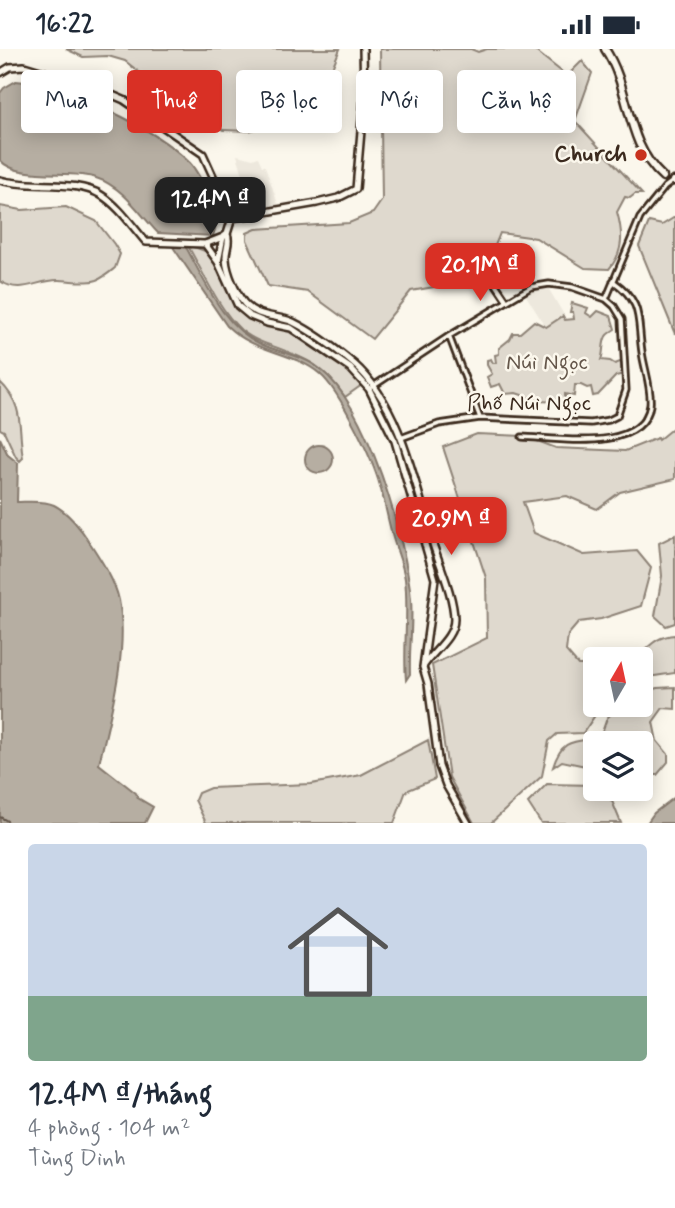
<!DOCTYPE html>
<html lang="vi">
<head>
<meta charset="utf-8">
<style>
  :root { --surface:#fff; --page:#f6f6f7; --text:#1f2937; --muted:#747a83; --line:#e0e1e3; --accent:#d93025 }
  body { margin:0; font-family:Mynerve,sans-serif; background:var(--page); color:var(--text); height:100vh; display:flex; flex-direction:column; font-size:26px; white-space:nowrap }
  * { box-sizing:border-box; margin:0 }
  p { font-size:23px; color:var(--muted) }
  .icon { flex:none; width:38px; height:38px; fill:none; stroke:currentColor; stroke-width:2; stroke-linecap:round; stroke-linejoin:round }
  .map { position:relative; height:774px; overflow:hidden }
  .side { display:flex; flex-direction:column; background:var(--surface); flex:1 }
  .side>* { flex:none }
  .guide { position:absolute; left:21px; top:21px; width:634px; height:63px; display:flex; gap:14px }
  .needle { width:46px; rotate:9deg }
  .fabs { position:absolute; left:583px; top:598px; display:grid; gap:14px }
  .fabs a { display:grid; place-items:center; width:70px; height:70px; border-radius:7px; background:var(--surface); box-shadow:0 4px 18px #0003; font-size:35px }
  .price { position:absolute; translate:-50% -60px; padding:0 16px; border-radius:14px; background:var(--accent); color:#fff; font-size:23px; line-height:46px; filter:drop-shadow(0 2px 4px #0008) }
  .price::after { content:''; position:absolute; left:50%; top:42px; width:21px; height:16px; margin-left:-10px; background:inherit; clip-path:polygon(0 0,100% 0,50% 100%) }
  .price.active { background:#222; color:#fff }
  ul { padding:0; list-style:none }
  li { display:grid; align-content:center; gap:14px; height:371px; padding:0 28px }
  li+li { border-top:2px solid var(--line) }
  li span { display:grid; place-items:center; height:217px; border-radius:7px; color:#555 }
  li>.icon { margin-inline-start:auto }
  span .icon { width:126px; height:126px; fill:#fffc; stroke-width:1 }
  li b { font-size:30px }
  .pill { padding:0 24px; border-radius:7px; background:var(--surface); box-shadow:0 4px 18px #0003; font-size:24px; line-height:63px }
  .pill.active { background:var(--accent); color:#fff }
  .status { display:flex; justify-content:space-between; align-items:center; height:49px; padding:0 35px; background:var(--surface); direction:ltr }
  .status svg { height:19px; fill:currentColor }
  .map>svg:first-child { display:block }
  .built { fill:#ede8dd }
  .green { fill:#dfd9ce; stroke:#8d8276; stroke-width:2 }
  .water { fill:#b6aea2; stroke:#85796d; stroke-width:2 }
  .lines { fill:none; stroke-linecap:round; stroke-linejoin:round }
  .ferry { stroke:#605246; stroke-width:2; stroke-dasharray:9 7; stroke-linecap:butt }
  .street-casing { stroke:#3b2a1e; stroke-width:9 }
  .secondary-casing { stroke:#3b2a1e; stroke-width:10 }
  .primary-casing { stroke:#3b2a1e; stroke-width:11 }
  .street { stroke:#fbf7ec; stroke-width:3.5 }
  .secondary { stroke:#fbf7ec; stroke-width:5 }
  .primary { stroke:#fbf7ec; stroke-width:6 }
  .poi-dot { fill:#c8321e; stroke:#fbf7ec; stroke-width:2.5 }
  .labels { text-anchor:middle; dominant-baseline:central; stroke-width:5; stroke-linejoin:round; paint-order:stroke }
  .poi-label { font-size:23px; font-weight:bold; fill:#3b2a1e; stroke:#fbf7ec; text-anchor:end }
  .park-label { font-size:23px; fill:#64564a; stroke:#fbf7ec }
  .street-label { font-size:23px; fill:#3b2a1e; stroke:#fbf7ec }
</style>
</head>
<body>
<div class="status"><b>16:22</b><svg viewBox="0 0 49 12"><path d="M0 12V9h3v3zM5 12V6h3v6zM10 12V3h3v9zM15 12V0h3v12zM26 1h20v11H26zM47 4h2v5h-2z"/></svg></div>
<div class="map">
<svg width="675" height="774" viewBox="0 0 675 774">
  <rect width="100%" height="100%" fill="#fbf7ec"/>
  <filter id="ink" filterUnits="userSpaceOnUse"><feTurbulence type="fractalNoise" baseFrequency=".0143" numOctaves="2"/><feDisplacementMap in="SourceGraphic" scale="14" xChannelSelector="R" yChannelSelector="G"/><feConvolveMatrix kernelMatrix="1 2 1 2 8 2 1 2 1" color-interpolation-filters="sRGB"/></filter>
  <g filter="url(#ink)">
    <path class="built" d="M237,106l16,4 5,-2 4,9h3l14,41 -25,4z
      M547,237l17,29 -19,11 -20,-32 7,-4z"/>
    <path class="green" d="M66,0h274l-18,43 -15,15 -14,11 -44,13 -26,-1 -36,-20 -62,-49 -17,-5 -25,1z
      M380,0h91l7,3 9,-3h46l34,27 15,-15 10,12 -17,48 67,73h-7l-5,4 -5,-1 -8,15c6,21 7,40 -8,57l-24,-1 -49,-30 -36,-5 -10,25 -50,28 -29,5 -39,48 -64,-47 -40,-6 -21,-46v-7l9,-4 93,-6 24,-10 9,-13z
      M0,157l22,4 44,-3 30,14 18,23 6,10 -5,14c-5,4 -12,10 -18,12 -13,4 -26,0 -39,0 -21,0 -38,15 -58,1z
      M675,168v117l-36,-88 10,-24 13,3z
      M188,197c11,1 19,8 29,7l23,58 53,15 54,35 10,8 9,13 -21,15c-20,-30 -37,-38 -70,-50 -11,-4 -24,-8 -34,-17 -23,-22 -37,-56 -53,-84z
      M572,254l16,5 -2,5 6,4 6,-6 13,5 4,13c-3,2 -6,4 -8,6 -5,5 -3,18 -6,25l9,1 5,3 8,-3 1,13 -8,2 -18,19 -5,1 -2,-9 -4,1 -6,-3h-6l-1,11 -9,-2v8l-29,-1 -1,4h-4v-7l-15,-5 -11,1 -5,-10 -9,3 -4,-10 5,-3 -5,-9v-5l4,-1 2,4h3l-1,-8 4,-1v-6l11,-9 3,-6h7l14,-12 12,6 17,-11 2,4 9,-1 -1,-7h-3z
      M0,333c25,24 18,46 23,76l-3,3 -4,-4 -12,-26 -4,-2z
      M675,377v53l-55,13 -23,17 -30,-13 -44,6 11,31 50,22 53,-4 14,17 -10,38 -40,13 -22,3 -11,13 -2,16 12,14h17v40h7l-19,28 -26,1 -8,7 -7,35 -51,47h-17l-25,-46 -17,-112 55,-27 -1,-60 -43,-131 34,-13 47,2 32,12 69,3 32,-13 1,2z
      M675,486v88l-9,3 -11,-10 7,-40 -3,-33z
      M675,586v38l-34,5 -1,-18h-12c20,-5 20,-23 47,-25z
      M675,638v22l-12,-1 -10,14 4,19 11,13v8l-11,13h-16l-1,-31h-45v24l-33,-7 -9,6c9,-29 21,-25 47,-29l7,-20 13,-13h20l1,-10 16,-7z
      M428,691l7,39 -29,12 -12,32h-188l-11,-23 3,-7 12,-5 101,-4 50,-9z
      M547,735l48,1v4h5l12,12 9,22h-80l-13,-20z"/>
    <path class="water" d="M16,32c49,3 139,47 174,82 11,12 21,38 29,52l-6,21 -55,-3c-18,-19 -36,-47 -62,-55 -25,-9 -78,3 -96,-18v-67l4,-5z
      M175,195l8,1 4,4c19,34 36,78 74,95 19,9 42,11 59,25 48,37 86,170 91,230 2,24 -2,50 -1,75l-4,6c-3,-34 3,-67 -1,-101 -2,-14 -8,-27 -12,-41 -5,-17 -8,-35 -13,-52 -7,-26 -40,-95 -60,-112 -27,-23 -64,-20 -93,-48l-54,-79z
      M0,389l8,17 10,8 -1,39c10,0 27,-2 37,3 14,7 28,25 36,38 11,17 25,38 29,57 10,51 -9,115 -20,164l37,29 2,5 15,9 -8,16h-145z
      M305 410a14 14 0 1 1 28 0a14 14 0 1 1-28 0Z
      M675,748v26h-28l7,-10z"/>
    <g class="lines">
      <path class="ferry" d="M0,768l11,6"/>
      <g class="street-casing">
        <path id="street" d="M491,228l16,24
          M606,250l34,-81 25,-31 8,-6
          M449,287l31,82
          M372,338l77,-51 82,-49 18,-3 23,3 34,12 8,7 8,13 4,71 -9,26 -8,4 -18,3 -111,-5 -41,6 -38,14
          M522,388c34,1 121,17 128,-32 2,-16 -6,-37 -8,-53 -5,-33 2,-49 -29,-71"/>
      </g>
      <g class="secondary-casing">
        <path id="secondary" d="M363,0l1,47 -8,93 -18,9 -21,5 -85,15 -5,16c4,8 -2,16 -1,25 1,14 10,34 18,44 13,15 33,12 49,19 22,11 43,27 61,42 48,42 62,125 80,183 7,21 20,51 20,72 0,19 -22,33 -31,48
          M0,24l10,-6 14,-1 72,22 28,12 79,54 29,64
          M0,131c30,9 76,-1 101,15 18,11 31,31 45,47l59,2 18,-7
          M227,185l-4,3 -5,25 20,44 12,10 17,7 24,5 59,40 19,21 26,52 40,138 -12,88 5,17 11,82 7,19 22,38
          M205,195l13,18"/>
      </g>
      <g class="primary-casing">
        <path id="primary" d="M605,0c27,41 19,93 58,128
          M673,132h2"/>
      </g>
      <use href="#street" class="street"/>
      <use href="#secondary" class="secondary"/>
      <use href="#primary" class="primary"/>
    </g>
  </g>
  <circle class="poi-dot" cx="641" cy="106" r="7"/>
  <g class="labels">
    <g class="poi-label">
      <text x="627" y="106">Church</text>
    </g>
    <g class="park-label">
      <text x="547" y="314">Núi Ngọc</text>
    </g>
    <g class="street-label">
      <text x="529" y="355">Phố Núi Ngọc</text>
    </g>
  </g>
</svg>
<div class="fabs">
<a><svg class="needle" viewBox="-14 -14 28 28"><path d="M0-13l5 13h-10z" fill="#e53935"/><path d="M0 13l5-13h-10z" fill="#747a83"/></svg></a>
<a><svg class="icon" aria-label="layers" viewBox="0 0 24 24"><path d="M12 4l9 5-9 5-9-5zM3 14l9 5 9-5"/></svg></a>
</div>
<b class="price active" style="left:210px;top:188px">12.4M ₫</b>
<b class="price" style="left:480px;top:254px">20.1M ₫</b>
<b class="price" style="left:451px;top:508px">20.9M ₫</b>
<div class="guide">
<a class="pill">Mua</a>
<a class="pill active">Thuê</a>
<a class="pill">Bộ lọc</a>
<a class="pill">Mới</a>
<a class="pill">Căn hộ</a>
</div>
</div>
<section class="side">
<ul>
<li><span style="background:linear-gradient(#c9d6e8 70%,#7fa58c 0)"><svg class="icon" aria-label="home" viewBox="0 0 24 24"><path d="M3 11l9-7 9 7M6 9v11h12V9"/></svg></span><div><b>12.4M ₫/tháng</b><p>4 phòng · 104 m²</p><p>Tùng Dinh</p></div></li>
</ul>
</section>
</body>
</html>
